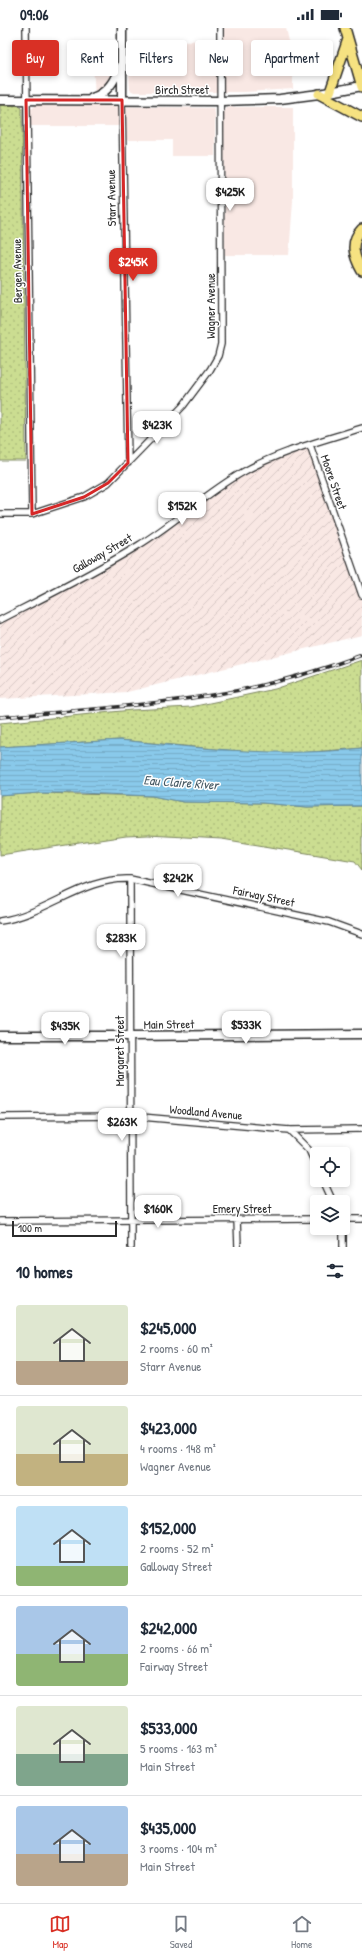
<!DOCTYPE html>
<html lang="en">
<head>
<meta charset="utf-8">
<style>
  :root { --surface:#fff; --page:#f6f6f7; --text:#1f2937; --muted:#747a83; --line:#e0e1e3; --accent:#d93025 }
  body { margin:0; font-family:"Patrick Hand",sans-serif; background:var(--page); color:var(--text); height:100vh; display:flex; flex-direction:column; font-size:15px; white-space:nowrap }
  * { box-sizing:border-box; margin:0 }
  p { font-size:13px; color:var(--muted) }
  .icon { flex:none; width:22px; height:22px; fill:none; stroke:currentColor; stroke-width:2; stroke-linecap:round; stroke-linejoin:round }
  .map { position:relative; height:1219px; overflow:hidden }
  .panel { display:flex; flex-direction:column; background:var(--surface); flex:1 }
  .panel>* { flex:none }
  .hud { position:absolute; left:12px; top:12px; width:338px; height:36px; display:flex; gap:8px }
  .tools { position:absolute; left:310px; top:1119px; display:grid; gap:8px }
  .tools a { display:grid; place-items:center; width:40px; height:40px; border-radius:4px; background:var(--surface); box-shadow:0 2px 6px #0003; font-size:20px }
  .scale { position:absolute; left:12px; bottom:10px; width:105px; box-sizing:border-box; padding-left:4px; border:2px solid #2b2b2b; border-top:0; font-size:11px; line-height:14px; white-space:nowrap; color:#2b2b2b; -webkit-text-stroke:3px #fff; paint-order:stroke }
  .price { position:absolute; translate:-50% -34px; padding:0 9px; border-radius:8px; background:#fff; color:#222; font-size:13px; line-height:26px; filter:drop-shadow(0 1px 2px #0008) }
  .price::after { content:''; position:absolute; left:50%; top:24px; width:12px; height:9px; margin-left:-6px; background:inherit; clip-path:polygon(0 0,100% 0,50% 100%) }
  .price.selected { background:var(--accent); color:#fff }
  ul { padding:0; list-style:none }
  li { display:flex; align-items:center; gap:12px; height:100px; padding:0 16px }
  li+li { border-top:1px solid var(--line) }
  li span { display:grid; place-items:center; flex:none; width:112px; height:80px; border-radius:4px; color:#555 }
  li>.icon { margin-inline-start:auto }
  span .icon { width:48px; height:48px; fill:#fffc; stroke-width:1 }
  li b { font-size:17px }
  h2 { display:flex; justify-content:space-between; align-items:center; height:48px; padding:0 16px; font-size:17px }
  .pill { padding:0 14px; border-radius:4px; background:var(--surface); box-shadow:0 2px 6px #0003; font-size:14px; line-height:36px }
  .pill.selected { background:var(--accent); color:#fff }
  .status { display:flex; justify-content:space-between; align-items:center; height:28px; padding:0 20px; background:var(--surface); direction:ltr }
  .status svg { height:11px; fill:currentColor }
  .dock { display:flex; justify-content:space-around; align-items:center; height:56px; border-top:1px solid var(--line); background:var(--surface); font-size:11px; color:var(--muted) }
  .dock a { display:grid; justify-items:center; gap:2px }
  .dock .selected { color:var(--accent) }
  .map>svg:first-child { display:block }
  .built { fill:#f9e8e4 }
  .industrial { fill:url(#industrial-furrows) }
  .park { fill:url(#park-dots); stroke:#7b845e }
  .water { fill:url(#water-rules); stroke:#638a9e }
  .lines { fill:none; stroke-linecap:round; stroke-linejoin:round }
  .street-casing { stroke:#2b2b2b; stroke-width:8 }
  .secondary-casing { stroke:#2b2b2b; stroke-width:11 }
  .primary-casing { stroke:#2b2b2b; stroke-width:12 }
  .street { stroke:#fff; stroke-width:5.5 }
  .secondary { stroke:#fff; stroke-width:8 }
  .primary { stroke:#f6e281; stroke-width:9 }
  .rail-casing { stroke:#2b2b2b; stroke-width:3.5 }
  .rail { stroke:#fff; stroke-width:2; stroke-dasharray:6; stroke-linecap:butt }
  .marked { fill:none; stroke:#d62828; stroke-width:3; stroke-linejoin:round }
  .labels { text-anchor:middle; dominant-baseline:central; stroke-width:3; stroke-linejoin:round; paint-order:stroke }
  .street-label { font-size:12px; fill:#2b2b2b; stroke:#fff }
  .water-label { font-size:13px; font-style:italic; fill:#475a64; stroke:#fff }
</style>
</head>
<body>
<div class="status"><b>09:06</b><svg viewBox="0 0 49 12"><path d="M0 12V9h3v3zM5 12V6h3v6zM10 12V3h3v9zM15 12V0h3v12zM26 1h20v11H26zM47 4h2v5h-2z"/></svg></div>
<div class="map">
<svg width="362" height="1219" viewBox="0 0 362 1219">
  <defs>
    <pattern id="industrial-furrows" width="10" height="10" patternUnits="userSpaceOnUse"><rect width="10" height="10" fill="#f9e8e4"/><path d="M-1 1l2-2M0 10L10 0M9 11l2-2" fill="none" stroke="#d6c7c4"/></pattern>
    <pattern id="park-dots" width="8" height="8" patternUnits="userSpaceOnUse"><rect width="8" height="8" fill="#cbdd91"/><path d="M2 2h.1M6 6h.1" fill="none" stroke="#aebe7d" stroke-width="1.8" stroke-linecap="round"/></pattern>
    <pattern id="water-rules" width="6" height="5" patternUnits="userSpaceOnUse"><rect width="6" height="5" fill="#89c9ea"/><path d="M0 2.5h6" fill="none" stroke="#76adc9"/></pattern>
  </defs>
  <rect width="100%" height="100%" fill="#fff"/>
  <filter id="ink" filterUnits="userSpaceOnUse"><feTurbulence type="fractalNoise" baseFrequency=".025" numOctaves="2"/><feDisplacementMap in="SourceGraphic" scale="8" xChannelSelector="R" yChannelSelector="G"/><feConvolveMatrix kernelMatrix="1 2 1 2 8 2 1 2 1" color-interpolation-filters="sRGB"/></filter>
  <g filter="url(#ink)">
    <path class="built" d="M224,0h62l7,31v30l-49,3h-110l-4,-2 -2,-32 45,1v-18l51,-1z
      M119,33l-3,16 -21,22 -2,-37z
      M37,77l176,3 2,5v43h-43v-16h-46l-1,-14h-94v-17z
      M232,79h61v94l-4,54h-64l-1,-143 3,-4z"/>
    <path class="industrial" d="M310,417l52,150v40l-235,57 -127,7v-79l139,-75 104,-73z"/>
    <path class="park" d="M0,77h18l4,3 4,353h-26z
      M362,632v88l-63,5h-41l-138,-13 -120,7v-24l132,-13 59,-3 84,-18z
      M39,765l114,3 30,6 80,1 44,4 55,-1v64l-7,-9 -133,-22 -74,-4 -22,1 -126,19v-59z"/>
    <path class="water" d="M120,712c81,8 161,18 242,8v58l-55,1 -44,-4 -80,-1 -30,-6 -74,-3h-40l-39,3v-49z"/>
    <g class="lines">
      <g class="street-casing">
        <path id="street" d="M26,0l6,486
          M122,72l6,363
          M310,417l52,150
          M0,486h32l52,-17 24,-14 75,-77 27,-36 8,-14 3,-12 -1,-316
          M0,592c47,-24 94,-47 139,-75 36,-22 67,-52 104,-73 37,-21 79,-31 119,-44
          M130,851l1,368
          M0,893c47,-7 83,-44 130,-42l199,43 33,12
          M0,1089l130,-1 159,14 73,-1
          M289,1102l20,20 8,18
          M323,1152l10,22
          M237,1191l1,28
          M343,1191h19
          M0,1193l317,-2
          M343,1200v19"/>
      </g>
      <g class="secondary-casing">
        <path id="secondary" d="M92,70c16,-5 23,-18 28,-32
          M0,72l221,1 59,-2 39,-5 43,-8
          M122,72v-72
          M0,1008h130l232,-2"/>
      </g>
      <g class="primary-casing">
        <path id="primary" d="M345,0l17,59
          M330,64l18,-53
          M319,66l43,23
          M362,201c-13,13 -8,28 0,42"/>
      </g>
      <use href="#street" class="street"/>
      <use href="#secondary" class="secondary"/>
      <use href="#primary" class="primary"/>
      <g class="rail-casing">
        <path id="rail" d="M0,689c71,-6 142,-11 212,-22 51,-8 101,-22 150,-40"/>
      </g>
      <use href="#rail" class="rail"/>
    </g>
  </g>
  <path class="marked" d="M26,72h96l6,363 -20,20 -24,14 -52,17z"/>
  <g class="labels">
    <g class="street-label">
      <text x="182" y="61">Birch Street</text>
      <text transform="translate(111 170) rotate(-91)">Starr Avenue</text>
      <text transform="translate(17 243) rotate(-91)">Bergen Avenue</text>
      <text transform="translate(210 278) rotate(-90)">Wagner Avenue</text>
      <text transform="translate(334 454) rotate(71)">Moore Street</text>
      <text transform="translate(102 525) rotate(-30)">Galloway Street</text>
      <text transform="translate(264 868) rotate(12)">Fairway Street</text>
      <text transform="translate(169 996) rotate(-1)">Main Street</text>
      <text transform="translate(119 1023) rotate(-90)">Margaret Street</text>
      <text transform="translate(206 1084) rotate(5)">Woodland Avenue</text>
      <text x="242" y="1180">Emery Street</text>
    </g>
    <g class="water-label">
      <text transform="translate(181 754) rotate(4)">Eau Claire River</text>
    </g>
  </g>
</svg>
<div class="tools">
<a><svg class="icon" aria-label="locate" viewBox="0 0 24 24"><circle cx="12" cy="12" r="6"/><path d="M12 2v4M12 18v4M2 12h4M18 12h4"/></svg></a>
<a><svg class="icon" aria-label="layers" viewBox="0 0 24 24"><path d="M12 4l9 5-9 5-9-5zM3 14l9 5 9-5"/></svg></a>
</div>
<div class="scale">100 m</div>
<b class="price" style="left:230px;top:184px">$425K</b>
<b class="price selected" style="left:133px;top:254px">$245K</b>
<b class="price" style="left:157px;top:417px">$423K</b>
<b class="price" style="left:182px;top:498px">$152K</b>
<b class="price" style="left:178px;top:870px">$242K</b>
<b class="price" style="left:121px;top:930px">$283K</b>
<b class="price" style="left:246px;top:1017px">$533K</b>
<b class="price" style="left:65px;top:1018px">$435K</b>
<b class="price" style="left:122px;top:1114px">$263K</b>
<b class="price" style="left:158px;top:1201px">$160K</b>
<div class="hud">
<a class="pill selected">Buy</a>
<a class="pill">Rent</a>
<a class="pill">Filters</a>
<a class="pill">New</a>
<a class="pill">Apartment</a>
</div>
</div>
<section class="panel">
<h2>10 homes<svg class="icon" aria-label="filters" viewBox="0 0 24 24"><path d="M4 7h16M4 17h16"/><circle cx="9" cy="7" r="2"/><circle cx="15" cy="17" r="2"/></svg></h2>
<ul>
<li><span style="background:linear-gradient(#dfe7d0 70%,#b9a48a 0)"><svg class="icon" aria-label="home" viewBox="0 0 24 24"><path d="M3 11l9-7 9 7M6 9v11h12V9"/></svg></span><div><b>$245,000</b><p>2 rooms · 60 m²</p><p>Starr Avenue</p></div></li>
<li><span style="background:linear-gradient(#dfe7d0 60%,#c2b280 0)"><svg class="icon" aria-label="home" viewBox="0 0 24 24"><path d="M3 11l9-7 9 7M6 9v11h12V9"/></svg></span><div><b>$423,000</b><p>4 rooms · 148 m²</p><p>Wagner Avenue</p></div></li>
<li><span style="background:linear-gradient(#bfe0f5 75%,#8fb573 0)"><svg class="icon" aria-label="home" viewBox="0 0 24 24"><path d="M3 11l9-7 9 7M6 9v11h12V9"/></svg></span><div><b>$152,000</b><p>2 rooms · 52 m²</p><p>Galloway Street</p></div></li>
<li><span style="background:linear-gradient(#a9c7e8 60%,#8fb573 0)"><svg class="icon" aria-label="home" viewBox="0 0 24 24"><path d="M3 11l9-7 9 7M6 9v11h12V9"/></svg></span><div><b>$242,000</b><p>2 rooms · 66 m²</p><p>Fairway Street</p></div></li>
<li><span style="background:linear-gradient(#dfe7d0 60%,#7fa58c 0)"><svg class="icon" aria-label="home" viewBox="0 0 24 24"><path d="M3 11l9-7 9 7M6 9v11h12V9"/></svg></span><div><b>$533,000</b><p>5 rooms · 163 m²</p><p>Main Street</p></div></li>
<li><span style="background:linear-gradient(#a9c7e8 60%,#b9a48a 0)"><svg class="icon" aria-label="home" viewBox="0 0 24 24"><path d="M3 11l9-7 9 7M6 9v11h12V9"/></svg></span><div><b>$435,000</b><p>3 rooms · 104 m²</p><p>Main Street</p></div></li>
</ul>
</section>
<nav class="dock">
<a class="selected"><svg class="icon" aria-label="map" viewBox="0 0 24 24"><path d="M3 6l6-2 6 2 6-2v14l-6 2-6-2-6 2zM9 4v14M15 6v14"/></svg>Map</a>
<a><svg class="icon" aria-label="saved" viewBox="0 0 24 24"><path d="M7 4h10v16l-5-4-5 4z"/></svg>Saved</a>
<a><svg class="icon" aria-label="home" viewBox="0 0 24 24"><path d="M3 11l9-7 9 7M6 9v11h12V9"/></svg>Home</a>
</nav>
</body>
</html>
